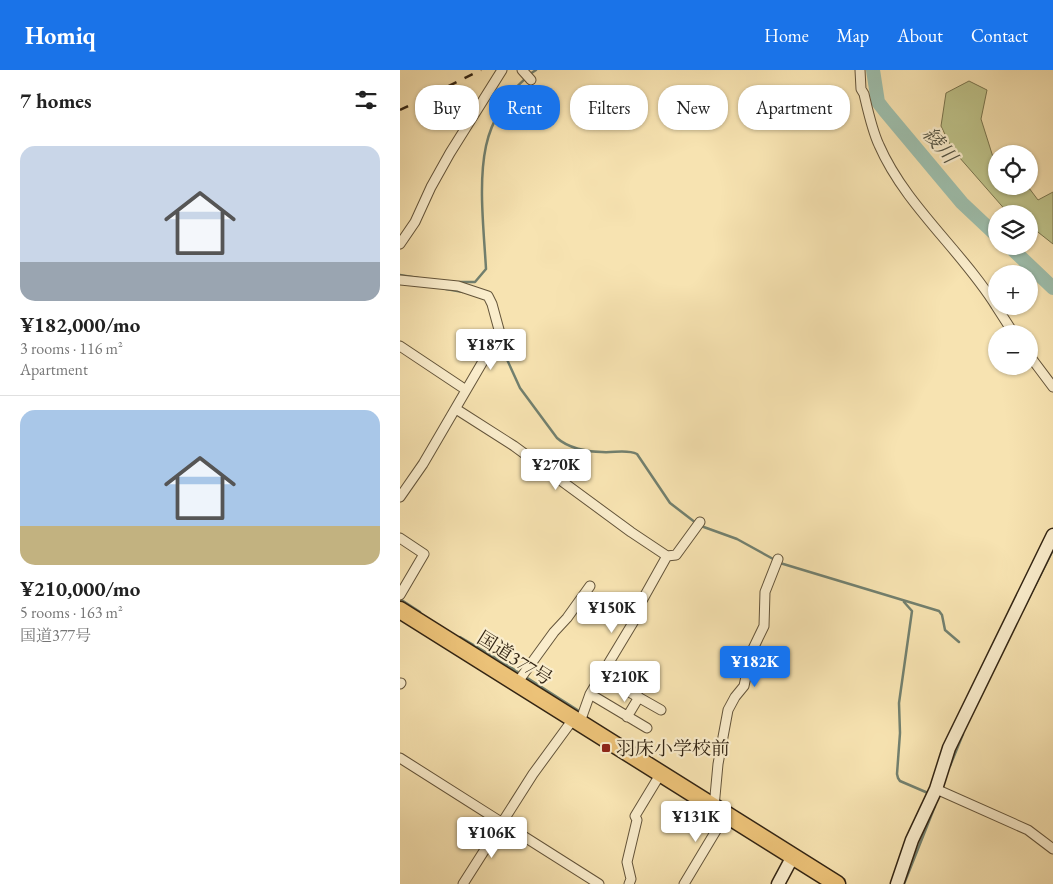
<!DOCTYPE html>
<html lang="en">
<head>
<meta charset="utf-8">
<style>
  :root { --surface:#fff; --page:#f2f2f2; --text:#222; --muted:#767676; --line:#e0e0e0; --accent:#1a73e8 }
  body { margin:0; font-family:"EB Garamond","Noto Serif JP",serif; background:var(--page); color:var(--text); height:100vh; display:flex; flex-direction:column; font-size:19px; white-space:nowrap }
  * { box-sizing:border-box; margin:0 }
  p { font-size:16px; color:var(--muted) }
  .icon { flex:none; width:28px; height:28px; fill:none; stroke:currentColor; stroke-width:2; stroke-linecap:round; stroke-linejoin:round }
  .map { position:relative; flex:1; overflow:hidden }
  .panel { display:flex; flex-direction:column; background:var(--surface); width:400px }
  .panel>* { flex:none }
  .banner { position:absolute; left:15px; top:15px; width:475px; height:45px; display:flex; gap:10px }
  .tools { position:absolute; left:588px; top:75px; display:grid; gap:10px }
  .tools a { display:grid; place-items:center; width:50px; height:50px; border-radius:50%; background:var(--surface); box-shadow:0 1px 4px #0004; font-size:25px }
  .price { position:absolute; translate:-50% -42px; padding:0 11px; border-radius:5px; background:#fff; color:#222; font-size:16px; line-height:32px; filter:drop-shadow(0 1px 2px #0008) }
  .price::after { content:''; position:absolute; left:50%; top:30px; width:15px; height:11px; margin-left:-8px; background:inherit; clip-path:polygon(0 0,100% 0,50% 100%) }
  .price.on { background:var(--accent); color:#fff }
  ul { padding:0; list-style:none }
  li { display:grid; align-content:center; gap:10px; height:265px; padding:0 20px }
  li+li { border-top:1px solid var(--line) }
  li span { display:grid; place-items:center; height:155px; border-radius:15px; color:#555 }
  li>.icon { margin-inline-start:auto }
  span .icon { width:90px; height:90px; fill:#fffc; stroke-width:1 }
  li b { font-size:21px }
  h2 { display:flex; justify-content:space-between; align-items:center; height:60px; padding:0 20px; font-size:21px }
  .chip { padding:0 18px; border-radius:20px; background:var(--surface); box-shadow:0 1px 4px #0004; font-size:18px; line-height:45px }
  .chip.on { background:var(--accent); color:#fff }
  header { display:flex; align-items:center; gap:30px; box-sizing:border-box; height:70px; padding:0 25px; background:var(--accent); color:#fff }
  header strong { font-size:24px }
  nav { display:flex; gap:28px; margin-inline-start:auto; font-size:18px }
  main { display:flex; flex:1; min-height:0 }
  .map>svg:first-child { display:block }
  .green { fill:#bec38a; stroke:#78744e }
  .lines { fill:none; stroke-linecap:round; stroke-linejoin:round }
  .stream { stroke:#72806f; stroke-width:2.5 }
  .river { stroke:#9dbeac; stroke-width:14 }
  .street-casing { stroke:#63543a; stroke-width:11 }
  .secondary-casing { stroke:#322413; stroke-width:15 }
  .highway-casing { stroke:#322413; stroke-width:19 }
  .street { stroke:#faedcc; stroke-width:9 }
  .secondary { stroke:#faedcc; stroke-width:12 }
  .highway { stroke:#ecc278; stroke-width:16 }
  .rail { stroke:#322413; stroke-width:2.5; stroke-dasharray:9 9; stroke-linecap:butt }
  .poi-dot { fill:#8f2418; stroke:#faedcc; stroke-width:2 }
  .labels { text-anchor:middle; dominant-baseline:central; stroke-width:4.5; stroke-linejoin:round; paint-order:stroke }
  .street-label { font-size:19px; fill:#322413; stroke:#faedcc }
  .poi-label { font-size:19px; fill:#322413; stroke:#faedcc; text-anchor:start }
  .water-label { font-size:20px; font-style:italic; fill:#525241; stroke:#faedcc }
</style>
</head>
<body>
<header>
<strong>Homiq</strong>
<nav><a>Home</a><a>Map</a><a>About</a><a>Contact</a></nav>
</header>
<main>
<section class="panel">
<h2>7 homes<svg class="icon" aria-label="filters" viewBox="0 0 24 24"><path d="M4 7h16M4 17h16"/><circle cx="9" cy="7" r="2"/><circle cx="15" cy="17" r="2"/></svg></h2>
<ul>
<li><span style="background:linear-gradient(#c9d6e8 75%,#9aa5b1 0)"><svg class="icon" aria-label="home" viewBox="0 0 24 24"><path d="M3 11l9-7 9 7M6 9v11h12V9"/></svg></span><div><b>¥182,000/mo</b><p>3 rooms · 116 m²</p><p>Apartment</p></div></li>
<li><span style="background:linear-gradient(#a9c7e8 75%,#c2b280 0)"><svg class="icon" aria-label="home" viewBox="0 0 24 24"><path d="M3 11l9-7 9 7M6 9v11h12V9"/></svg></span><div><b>¥210,000/mo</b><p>5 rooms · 163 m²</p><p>国道377号</p></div></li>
</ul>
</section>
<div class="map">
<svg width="653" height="814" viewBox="0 0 653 814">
  <rect width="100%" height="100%" fill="#f7e3b1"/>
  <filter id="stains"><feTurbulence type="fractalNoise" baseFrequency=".004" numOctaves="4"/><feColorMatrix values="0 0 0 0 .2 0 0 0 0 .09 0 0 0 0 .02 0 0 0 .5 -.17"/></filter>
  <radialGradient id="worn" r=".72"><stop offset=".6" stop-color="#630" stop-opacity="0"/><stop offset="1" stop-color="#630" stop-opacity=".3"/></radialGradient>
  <path class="green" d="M569,11l18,9 -6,29 12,38 3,4v25h17l4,6 12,-4 9,12 15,-8v52l-24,-19v-11l-21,-1 -56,-64 -11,-23 5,-33z"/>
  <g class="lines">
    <path class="stream" d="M130,4l6,-4
      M0,205l18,3
      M59,212h16l11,-13c-2,-37 -8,-86 0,-123 5,-24 21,-52 40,-68
      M46,219l17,3
      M99,272l21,46 37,50c11,10 30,14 45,14 12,1 25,-3 35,2l33,49 26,20
      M301,456l36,13 38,21
      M380,493l159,48 3,4 3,15 14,12
      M0,529l20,13
      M504,532l8,9 -13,92 1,30 -3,41 1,4 2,3 28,12
      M623,540l30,-60
      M60,567l39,23 80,51
      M550,696l13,-32
      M504,814l31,-78"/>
    <path class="river" d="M473,0l5,32 7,9 77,92 34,32
      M609,176l44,42"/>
    <g class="street-casing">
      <path id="street" d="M122,0l9,10
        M460,0l1,19 3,5c4,17 8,36 15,51 26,60 83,106 117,161
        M0,174l15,-22 16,-35 19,-34 52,-83
        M0,210l58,6 30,10 4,8 9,33 -5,2 -73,125 -23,33
        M596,236l18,28
        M0,276l66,44
        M629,285l24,32
        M56,339l58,37 117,86 36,24 9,-1 24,-33
        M0,468l24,16 -24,41
        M201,606l60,34
        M117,613l37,-51 13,-14 23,-32
        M0,614l1,-1
        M190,624l57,34
        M227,647l12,-20
        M180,652l10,-28 47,-78 2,-10 28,-50
        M0,688l199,126
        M536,719l92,41 25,19
        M314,737l4,-43 10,-54 7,-13 9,-11 7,-33 13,-27 1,-34 13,-33
        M63,814l70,-110 41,-56
        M229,814l2,-5 -4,-17 10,-42 -2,-4 26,-43
        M284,814l42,-70"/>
    </g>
    <g class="secondary-casing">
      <path id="secondary" d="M378,814l15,-28
        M497,814l15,-44 24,-51 13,-41 104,-213"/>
    </g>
    <g class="highway-casing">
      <path id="highway" d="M0,540l437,274"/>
    </g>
    <use href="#street" class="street"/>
    <use href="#secondary" class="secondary"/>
    <use href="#highway" class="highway"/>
    <path class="rail" d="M0,40l81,-40"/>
  </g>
  <rect class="poi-dot" x="201" y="673" width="10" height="10" rx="2.5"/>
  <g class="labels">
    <g class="street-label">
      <text transform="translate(115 588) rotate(32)">国道377号</text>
    </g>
    <g class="poi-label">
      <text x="216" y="678">羽床小学校前</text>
    </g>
    <g class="water-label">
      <text transform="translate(540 75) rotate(50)">綾川</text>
    </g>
  </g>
  <rect width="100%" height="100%" filter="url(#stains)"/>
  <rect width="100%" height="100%" fill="url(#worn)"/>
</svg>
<div class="tools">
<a><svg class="icon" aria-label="locate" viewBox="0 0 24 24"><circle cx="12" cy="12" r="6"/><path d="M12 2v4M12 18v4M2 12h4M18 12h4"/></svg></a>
<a><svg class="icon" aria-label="layers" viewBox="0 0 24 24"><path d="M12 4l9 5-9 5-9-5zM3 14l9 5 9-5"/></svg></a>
<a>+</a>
<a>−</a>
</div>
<b class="price" style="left:91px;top:301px">¥187K</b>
<b class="price" style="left:156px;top:421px">¥270K</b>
<b class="price" style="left:212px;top:564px">¥150K</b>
<b class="price on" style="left:355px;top:618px">¥182K</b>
<b class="price" style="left:225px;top:633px">¥210K</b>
<b class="price" style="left:296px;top:773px">¥131K</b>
<b class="price" style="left:92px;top:789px">¥106K</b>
<div class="banner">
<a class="chip">Buy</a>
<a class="chip on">Rent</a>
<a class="chip">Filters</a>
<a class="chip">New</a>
<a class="chip">Apartment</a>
</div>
</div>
</main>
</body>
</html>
